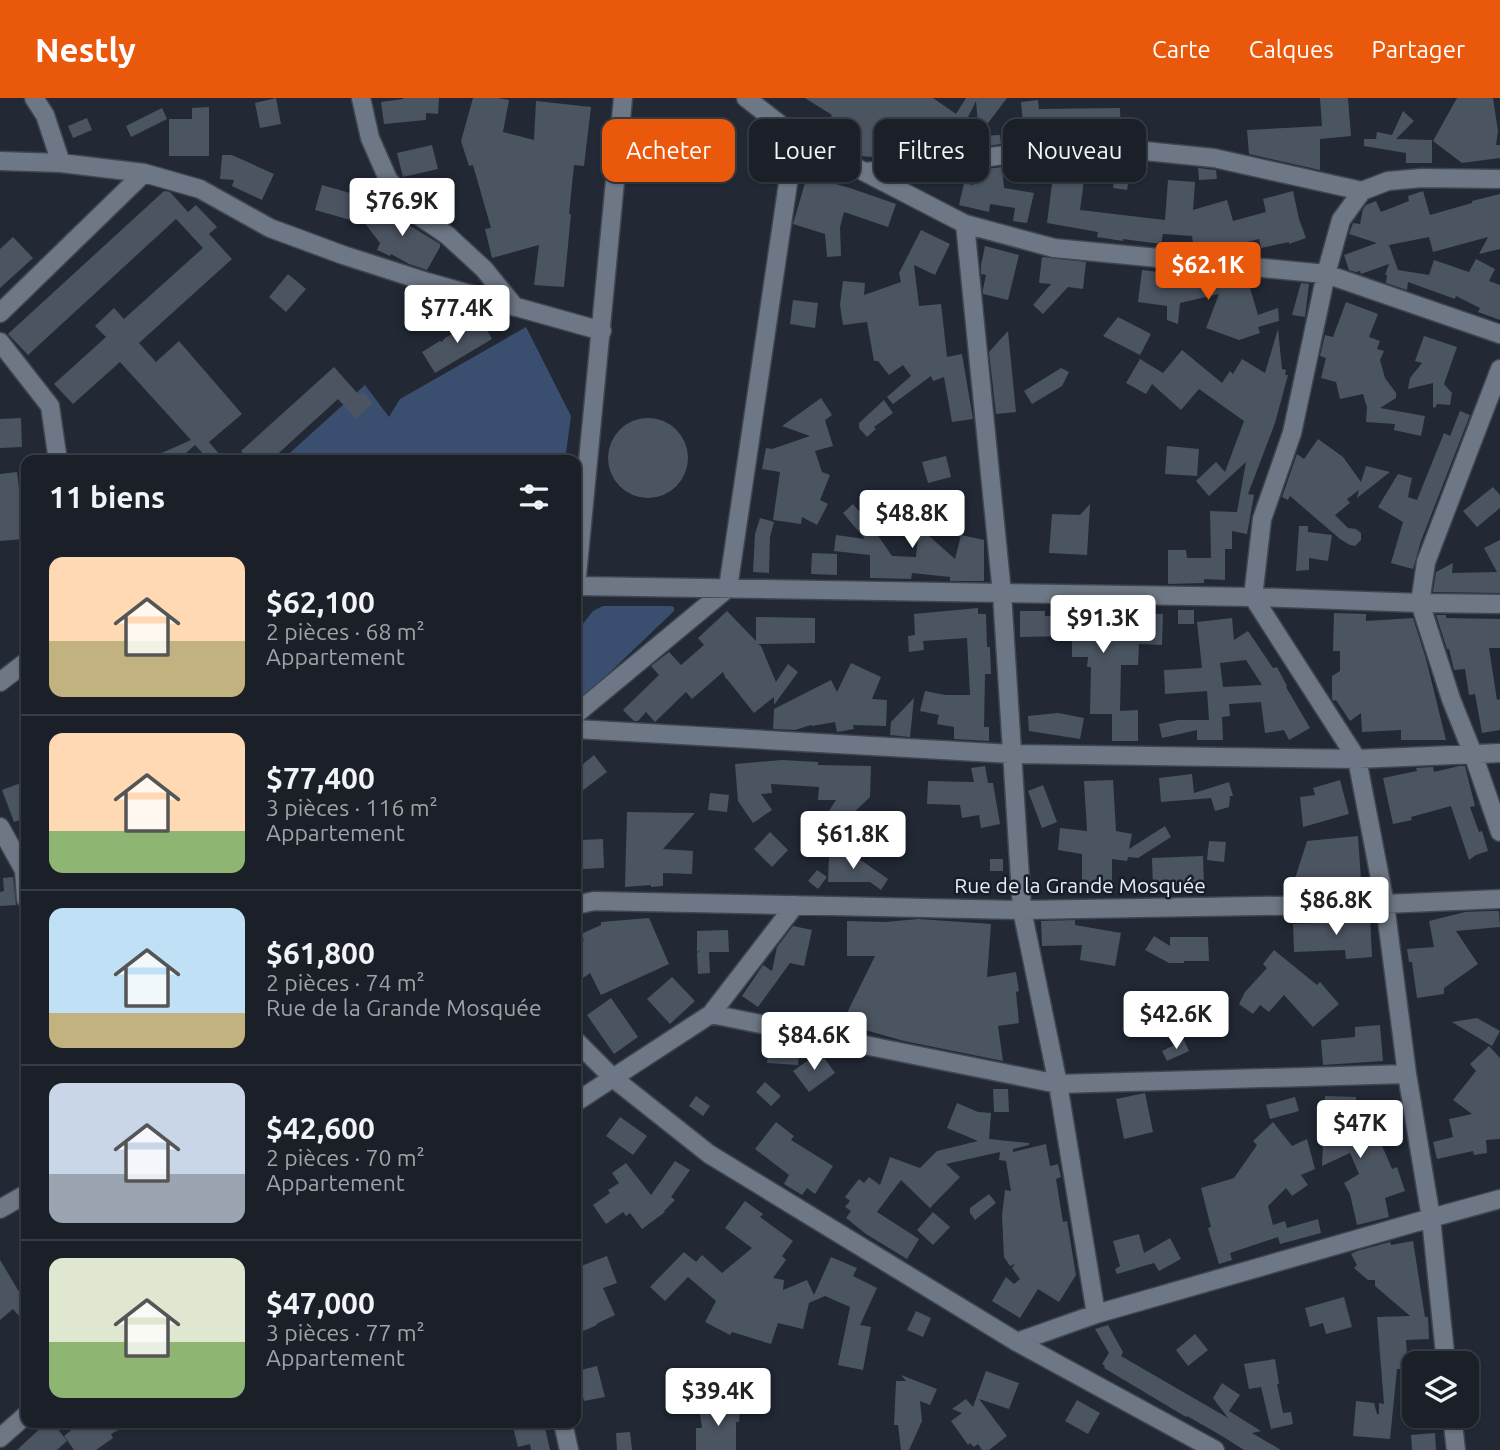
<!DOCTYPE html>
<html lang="fr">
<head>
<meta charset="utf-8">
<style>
  :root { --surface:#1a1f28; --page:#232730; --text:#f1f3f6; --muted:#9fa2a8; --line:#383d45; --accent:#ea580c }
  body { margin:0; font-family:Ubuntu,sans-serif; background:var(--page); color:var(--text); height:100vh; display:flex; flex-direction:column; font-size:26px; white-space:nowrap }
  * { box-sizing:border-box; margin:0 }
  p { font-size:23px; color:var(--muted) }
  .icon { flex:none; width:38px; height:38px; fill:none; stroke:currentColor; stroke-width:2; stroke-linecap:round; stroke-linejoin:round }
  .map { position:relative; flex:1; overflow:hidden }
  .side { position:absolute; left:21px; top:357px; width:560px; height:973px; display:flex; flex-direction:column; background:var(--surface); border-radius:14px; box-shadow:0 2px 5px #0004,0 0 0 2px var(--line) }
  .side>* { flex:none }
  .guide { position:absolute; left:602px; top:21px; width:665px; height:63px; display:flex; gap:14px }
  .buttons { position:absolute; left:1402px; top:1253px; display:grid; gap:14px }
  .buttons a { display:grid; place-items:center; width:77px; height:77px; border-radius:14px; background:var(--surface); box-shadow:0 2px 5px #0004,0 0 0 2px var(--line); font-size:35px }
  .price { position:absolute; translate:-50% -60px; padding:0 16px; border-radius:7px; background:#fff; color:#222; font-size:23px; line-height:46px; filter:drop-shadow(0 2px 4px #0008) }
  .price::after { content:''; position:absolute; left:50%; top:42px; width:21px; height:16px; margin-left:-10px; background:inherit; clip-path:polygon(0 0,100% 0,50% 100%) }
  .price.on { background:var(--accent); color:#fff }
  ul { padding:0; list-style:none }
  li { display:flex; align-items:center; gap:21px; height:175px; padding:0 28px }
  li+li { border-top:2px solid var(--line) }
  li span { display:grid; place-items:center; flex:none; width:196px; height:140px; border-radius:14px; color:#555 }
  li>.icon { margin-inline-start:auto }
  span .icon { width:84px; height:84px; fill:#fffc; stroke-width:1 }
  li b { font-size:30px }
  h2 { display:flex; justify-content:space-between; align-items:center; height:84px; padding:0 28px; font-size:30px }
  .pill { padding:0 24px; border-radius:14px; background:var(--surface); box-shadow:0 2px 5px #0004,0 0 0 2px var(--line); font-size:24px; line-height:63px }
  .pill.on { background:var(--accent); color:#fff }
  header { display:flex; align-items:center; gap:42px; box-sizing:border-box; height:98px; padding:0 35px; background:var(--accent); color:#fff }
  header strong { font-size:33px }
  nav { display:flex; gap:38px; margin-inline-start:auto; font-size:24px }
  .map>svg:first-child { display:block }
  .green { fill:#3a4f70 }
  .building { fill:#4b5461; fill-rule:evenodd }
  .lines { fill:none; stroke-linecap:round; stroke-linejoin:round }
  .minor-casing { stroke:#404650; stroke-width:21 }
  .tertiary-casing { stroke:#404650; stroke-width:21 }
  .minor { stroke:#6e7785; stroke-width:18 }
  .tertiary { stroke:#6e7785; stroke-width:18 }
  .labels { text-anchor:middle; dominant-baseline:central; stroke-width:5; stroke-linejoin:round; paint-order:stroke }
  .street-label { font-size:21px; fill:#e7ecf4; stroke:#181f2b }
</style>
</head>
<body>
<header>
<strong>Nestly</strong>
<nav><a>Carte</a><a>Calques</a><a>Partager</a></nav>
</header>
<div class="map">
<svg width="1500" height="1352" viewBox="0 0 1500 1352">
  <rect width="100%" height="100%" fill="#222935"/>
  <path class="green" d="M526,229l45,89 -6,44h-283l83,-75 24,32 11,-18z
    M603,508h67l4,1v4l-93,89 -5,-7v-19l6,-49 11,-14z"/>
  <path class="building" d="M276,0l5,26 -21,4 -5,-25z
    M403,0h36l-1,16 -12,-1v7l-42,4 -3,-22 22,-3z
    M473,0h25l11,2 -6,32 31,8 2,-39 55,6 -7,59 -10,-1 -5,49h2l-7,73 -30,-2 5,-40 -47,13 -7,-29 6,-1 -18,-63 -4,1 -8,-25z
    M805,0h128l23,16 10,-16h41l-28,37 -3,-34 -18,36 -13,-7 -6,9 -17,-12 2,26 -28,1 1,3 -11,1 -26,-2 -39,-23 11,-18z
    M1320,0h28l3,38 -31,3v31l-71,-16 -2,-24 75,-4z
    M1457,0h36l5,33 -2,14h4v13l-38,5 -29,-22z
    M1038,2l1,9 81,-1 1,31h-61v-20l-37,3 -2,-20z
    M209,9v49h-40v-37h23v-11z
    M162,10l5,11 -36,18 -5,-11z
    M1403,13l11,10 -18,18 36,1v23h-26v-10l-42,-7v-7h12l1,-7 15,3z
    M87,20l5,12 -19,8 -5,-12z
    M1000,37l1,9 -21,3 -1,-11z
    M432,47l6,24 -35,8 -6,-24z
    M222,57h10l42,19 -12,26 -30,-14 2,-6 -14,-1z
    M1117,64l20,3 -2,14h-6l-2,11 -14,-2z
    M1002,69l2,21 30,5 -7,30 -14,-2 2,-13 -25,-4 -1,8 -30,-7 5,-22 9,2 -1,-14z
    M1198,70l18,2 1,9 -18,1z
    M807,78l43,12 46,16 -8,23 -44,-15 -4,15 1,29 -14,1 -2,-23 -32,-10z
    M1053,78l31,4 -4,30 85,10 3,-40 27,2 -2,28 34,-10 6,21 33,-9 -3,-13 30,-8 6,28 7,19 -17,6v-2l-28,6 -2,-9 -42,11 -17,1 -6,-1 -2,-14 -29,-2 -2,10 -38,-5v2l-26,-4 1,-5 -51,-9z
    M322,87l46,13 -7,25 -46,-13z
    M164,93l6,1 18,20 8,-7 21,22 -8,7 23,25 -93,84 17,19 23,-21 63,73 -33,28 11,13 -7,5h-4l-14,-15 -17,15h-32l45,-20 -71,-78 -47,42 -19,-20 52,-47 -11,-11 19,-18 10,11 79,-71 -27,-29 -148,136 -20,-21z
    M1423,93l7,24 42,-12v-2l28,-7v55l-21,5 9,-17 -55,15 -4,-15 -40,8 9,25 31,5 5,-15 35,12 7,-13 19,10 -6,12 11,4v35l-22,-8 2,-4 -24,-12 -1,3 -47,-17 -1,8 -21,-7 1,-8h-2l4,-11 -28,10 -1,-3 -4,1 -7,-2 -5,-15 33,-12 -28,-9 4,-11 7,1 3,-15 3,-4 10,-4 5,11 28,-11 -1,-5z
    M391,103l16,20 -3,1 36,22v3l-13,23 -18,-6 -18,-10 -1,2 -13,-6 3,-7 -16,-21z
    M921,132l29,14 -15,31 -21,-10 5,41 22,-2 6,53 15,-3 11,65 -21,3 -8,-45 -11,4 -2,-5 -38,28 -6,-7 24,-21 -8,-11 -14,10 -11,-14h-4l-7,-39 -24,3 -3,-20 3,-24 22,2 -1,12 37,-13 -2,-9z
    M13,139l20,21 -33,30v-39z
    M985,148l34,9 -11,45 -25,-6v-5l3,-14 -5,-1v-9z
    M1042,159l44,5 -3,27 -15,-2 -25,27 -10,-9 18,-21 -12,-1z
    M1142,172l42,5 -1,5 22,-4v1l43,4 10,34 20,-7 1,13 -21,6 2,6 -21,7 -33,-12 13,-34 -39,9 -2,21 -11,-4v-14l-29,-4z
    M288,176l18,15 -20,23 -17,-15z
    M1301,185l8,1 -4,33 -13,-2z
    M793,202l25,3 -3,25 -25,-4z
    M1346,204l32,12 -9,23 11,4 -3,8 7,2 -4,9 5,18 11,15v5l-16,10 45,8 -4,20 -27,-6 1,-6 -29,-2 1,-15 -4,-13 -23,5 -4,-17 -15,-4 5,-20 -6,-2 5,-21 8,2z
    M480,219l12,22 -57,34 -13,-21 18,-11 2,1 3,-4z
    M1118,219l33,17 -11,21 -37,-19z
    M1278,231l4,40 4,1 -1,5h3l-13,48 -27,71 6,1 -7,39 -15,-3v18h-7v31l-21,-1v4l-36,1v-34h18l1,8h24l-1,-47 27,1 9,-50 -37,34 -13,-15 20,-19 9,10 19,-51 -45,-32 -18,21 -29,-26 -6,10 -20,-11 14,-24 23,14 19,-23 40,33 8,-12 3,3 9,-15 23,14z
    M1008,233l8,81 -20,2 -7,-62z
    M1424,238l33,11 -13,37 8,9 -2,12 -13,-1 -2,4 -2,-1v-24l-25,6 2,-11 12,-15 -7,-2z
    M334,269l25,28 4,-3 10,11 -17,16 -18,-20 -67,61h-22l-8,-9z
    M1061,270l8,4 -7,14 -30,18 -8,-13z
    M821,300l11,17 -7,5 8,26 -18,5 7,21 8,3 -10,25 8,4 -11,21 -15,-8 -1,7 -28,-4 7,-48 -18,-3 4,-21 6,1 38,-13 -28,-10z
    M884,302l9,13 -19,14 2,2 -9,8 -8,-9v-5z
    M1460,313l10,4 -49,126 -8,28 -22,-6 12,-41 -25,-15 20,-33 14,4 -4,19 9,3 27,-67 6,3z
    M21,320l1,29 -22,1v-29z
    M608 360a40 40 0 1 1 80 0a40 40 0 1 1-80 0Z
    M1318,341l25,18 18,25 5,-16 24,6 -33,26 2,-8 -12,9 3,4 -15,12 13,13 8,1 5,4v7l-6,6 -5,-1 -10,-6 -50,-43 -2,4 -6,-3 15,-43 7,5z
    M1167,348l32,3 -2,27 -32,-2z
    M946,358l5,21 -23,6 -6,-21z
    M17,374l4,32 -1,1 3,34 -23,2v-67z
    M1493,389l7,8v13l-23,19 -14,-16z
    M876,405l37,16 -1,2 43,38 6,-24 23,5v41h-34v-4l-38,-4 -1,6 -41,-1v-23l-36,-4 2,-16 29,4 -22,-26 10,-9 15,18v-1l24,35 24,1 2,-21 -48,-20z
    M1090,406l-3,51 -38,-2 3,-39 28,1z
    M760,420l14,4 -4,15 -1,36 -16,-1 2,-38z
    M1299,428h9v6l24,3 -4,26 -19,-3v12l-13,1z
    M1500,442v53l-67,-1 3,-20 17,-9 -1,10 45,-1 -13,-24z
    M812,455l25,1v21l-26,-1z
    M978,510v6h8l1,33h3l1,27h-6l-1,53h5v14l-35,-2v-12l-17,-3 2,-9 -19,-4 5,-20 20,4h25l-3,-57 -44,3 1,9 -15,2 -1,-16 7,-1 -1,-21z
    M1178,512h16v14h-16z
    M727,513l29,30v-24l59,1v25l-57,1 3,2 15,36 12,-18 10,8 -24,33v-8l-20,16 -27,-34h-1l-3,-7 -31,27 -6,-7 -31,30 -9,-10 -8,9h-4l-11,-11 36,-35 -8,-9 18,-14 12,13 23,-20 -6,-7z
    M1020,513h25v5h42v-2h39v-1l37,1 -1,31 -23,-1 -1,21h-17l-1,46 18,-1v31h-26v-27h-22l1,-47h-4l1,-10h-16v-21l-52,1z
    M1334,515l32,1v7l47,-3 13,41 20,81h-45v-10l-39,2 -1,-19 -11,8 -14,-21 -3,1 -1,-3v-22l8,-5v-20h-7z
    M1436,517h10v3l54,1v29h-11l8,52 3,-1v31l-18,3 -7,-39 -6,1 -4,-26 -11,1 -5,-21h-2z
    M1232,520l2,22 14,-9 25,37 4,-1 10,19 -1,1 24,41 -21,12 -5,-10 -19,3 -4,-31 -32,2 1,12 -8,1 1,23h-26v-10l-35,8 -3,-14 19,-4h31l-2,-29 -42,3 -1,-24 38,-2 -5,-46zM1246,562l16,25 -39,2 -3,-24z
    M851,565l30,14 -9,22 15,1 -1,26 -33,-1 1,4 -17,3 -2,-10 -23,4 -1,-1 -16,5 -22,-1 1,-20 57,-29 6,12z
    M914,600l-4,39 -20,-2 1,-13z
    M1058,615l26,5 -4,21 -51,-8 -1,-15z
    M594,657l13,17 -25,19 -6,-8v-13z
    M782,662l36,2v3l53,1 -1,31 -21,20 -17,27 -12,-8 6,-9 -5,-4 15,-23h-18l1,-13 -48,-3 1,9 -11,1 11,16 -19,13 -15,-22 -3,-37z
    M985,668l3,17h5l7,41 -19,4 -2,-13 -17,3 -2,-13 -33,-1 1,-23 46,1 -3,-14z
    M1459,668h6l10,40 -5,1 9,25 3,-1 6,20 -12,4 -7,5 -18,-54 -40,11 1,3 -19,4 -10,-46 34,-7 -1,-3 17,-1 1,5z
    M1192,676l2,19 35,-11 4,14h-3l-1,11 -14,4 -4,-13 -50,4 -2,-24z
    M1113,682l3,51 16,3 -3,15 36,-23 6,11 -33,21 -10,-1 -1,4 -15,-2v27h-30v-32l-24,-4 2,-22 27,3 -3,-50z
    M1340,682l9,34 -46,13 -3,-30 15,-2 -2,-7z
    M26,683v37l-12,4 -12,-32z
    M1043,687l14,37 -15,6 -14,-37z
    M710,695l19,2 -2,17 -19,-2z
    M627,714l68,1 -32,36 30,2 -1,23 -29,-1v13l-12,1v-2l-26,2z
    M770,734l18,18 -16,17 -18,-18z
    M1358,738l3,43 -41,3v9h-29l16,-50z
    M603,741l1,29 -21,1 -1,-29z
    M1209,743l17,1 -2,20 -17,-2z
    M829,758h26l33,23 -7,11 -11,-8h-42z
    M1203,758l1,29 -51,2 -1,-29z
    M990,761h13v12h-13z
    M817,772l10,7 -9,12 -10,-8z
    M13,779l3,28 -16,1v-14l4,-1 -1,-13z
    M1488,813h11l1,16 -44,4 22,33 -34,24v6l-27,4 -5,-36h-3l-2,-13 27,-2 -5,-26 36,-9z
    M1370,818l2,41 -26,2 -1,-9 -51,2 -1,-28 51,-2v-5z
    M649,820l20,46 -68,31 -11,-22 -14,10v-37l8,-6 -3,-6 20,-9v-3z
    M918,821l73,5 -4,53 29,-5 3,19 -3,1 3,31 -21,3 5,35 -99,-20 -39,-11 -2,3h-2l-19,-10 33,-67h-28v-35l39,1z
    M1075,822v5l46,8 -6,33 -35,-6 2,-15 -40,1 -1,-25z
    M793,828l19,4 -8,36 -14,-3 -32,44 -16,-11 21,-31 9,6 5,-24z
    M728,832l1,22h-20l1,21 -12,1 -1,-18v-3l4,-3 -4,2v-21z
    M1154,838l16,10v-9h38l1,24h-25v2h-15l-24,-13z
    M1274,852l43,35 3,-3 19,22 -26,23 -29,-32 -15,17 -9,-7 -7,9 -14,-10 6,-12 22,-24 -4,-4z
    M672,879l23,24 -25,23 -23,-25z
    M611,900l27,39 -24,17 -27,-39z
    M1477,920l23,13 -8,15 -40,-24z
    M1380,927l3,36 -60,4 -2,-25 34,-3v-10z
    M1184,942l5,11 -22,10 -5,-10z
    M769,943l31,3 -2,21 -31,-2z
    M1489,948l11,12v81l-14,1 1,13 -13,2 -1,-4 -36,8 -4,-17 20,-5 -4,-18 23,-5 -19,-14 23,-29 -6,-7z
    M820,954l15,21 -26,19 -16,-21z
    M765,984l16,14 -10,10 -15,-14z
    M993,991h15l1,23h-15z
    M1145,995l8,39 -29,7 -8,-40z
    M696,998l14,10 -7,10 -14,-10z
    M1325,998l31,1 -1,38 19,-8 18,42 5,-2 8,24 -20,7 4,19 -32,8 -7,-31 -6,-11 15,-9 -9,-21 -28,13z
    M1295,999l4,14 -29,8 -4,-14z
    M957,1005l21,9 13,1 -2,26 40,4v2l-16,4v3l33,-8 4,22 8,-2 3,13 -5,2 7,43 4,-1 9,54 -17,27 -21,-13 -18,29 -28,-17 14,-24 8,7 6,-5 -8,-11 3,-4 -5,2 -6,-9 -2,-41 3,-26 6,1 -5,-30 -7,-1 1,-8 -54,12 14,13 -30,31 -29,-28 -24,32 42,27 -12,20 -41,-25 -20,-16 5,-7 -6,-4 5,-6 -5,-4 14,-18 5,4 5,-6 11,8 10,-28 30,11 17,-17 41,-10 -31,-13z
    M620,1019l27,19 -14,19 -27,-19z
    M776,1024l18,14 -3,4 42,26 -18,28 -8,-6 -5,7 -18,-11 5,-9 -34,-26z
    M1273,1024l19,24 15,-7 8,30 -14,6 7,10 -16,11 -6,-8 -18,18 5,19 12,-4 2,7 31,-9 3,14 -41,11 -2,-7 -48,16 2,7 -13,4 -11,-36 3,-1 -10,-39 33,-10 23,-33 -4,-4z
    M675,1063l15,9 -19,27 4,3 -11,11 1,1 -23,17 -12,-16 -4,3 -3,-4 -17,12 -13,-19 17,-12 -2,-3 11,-7 -7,-10 14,-10 25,32z
    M989,1096l7,9 -21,17 -5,-7v-5z
    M745,1103l18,13 -3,3 33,24 -11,15 4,4 -13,18 11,2 -1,10 24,-10 7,15 17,-38 26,11 -4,8 24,12 -17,37 11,2 -8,43 -25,-5 12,-58 -25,-11 -16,7 -6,26 -25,-6 -7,21 -39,-12 -2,3 -25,-13 11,-21 -28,-24 -23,24 -15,-14 34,-35 12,10 6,-7 20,18 30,-25 -27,-20z
    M933,1114l17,15 -17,18 -16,-15z
    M1139,1136l5,19 26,-15 11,21 -22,12 -5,-8 -37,11 -2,-5 5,-3 -7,-25z
    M1413,1143l12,76h3l1,22 -23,1 2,29h-11l-7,70 -37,-3 3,-35 18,2 3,11h2v-11l5,1 -7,-87 33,-1 -35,-30v-6h-7l-14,-12 3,-3 -6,-11 6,-3 33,-9 1,3z
    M607,1158l10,27 -14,5 12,27 -19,9 1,1 -21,9v-66z
    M0,1162l24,40 -2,1 4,5v18l-13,-15 -13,11z
    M1344,1199l8,30 -26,7 -3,-11 -13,4 -5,-19z
    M916,1213l15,7 -8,19 -16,-7z
    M1108,1227l15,27 -2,4 107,62 -15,-20 9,-15 18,12 -11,16 32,20 -9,2 29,17h-37l-22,-14 -35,-20 -1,1 -82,-49 1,-2 -3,-2 7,-11 -14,-24z
    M1195,1236l13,16 -20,16 -12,-16z
    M1275,1261l4,25h-2l6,29 8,-1 2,12 -22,5 -10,-42 -12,2 -5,-25z
    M597,1268l8,31 -21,4 -7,-30z
    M986,1273l33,12 -10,26 -30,-10 28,37 -18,14h-7l-4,-6 -4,3 -4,-4 -2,2 -17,-24 11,-8 -10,-4 14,-10 7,8z
    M901,1277l36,14 -7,16 -10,-4 2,20 -13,29h-8l-3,-25h-4l2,-44h10z
    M1077,1302l23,13 -12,21 -23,-13z
    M721,1306l19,2 -1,16h-3v28h-40v-22h6l-3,-21z
    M46,1325h7l14,18 -10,9h-40z
    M80,1325h51l-20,11 2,4 -17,12h-22l-10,-14z
    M512,1325h32l6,27h-19l-1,-6 -12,3z
    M630,1334l2,18h-15l-1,-17z
    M1435,1335l1,17h-24l-1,-15z"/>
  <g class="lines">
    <g class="minor-casing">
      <path id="minor" d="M34,0l11,17 16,48
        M361,0l9,40 18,41 28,35 31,21 37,34 31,38
        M746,0l49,38 170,88 89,24 272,26 174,60
        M0,63l61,2 83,10 56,16 70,39 73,27 84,27 175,49
        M866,74l181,-22 98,1 69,7 148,33
        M965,126l37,369 20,317 36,174 38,230
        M0,215l144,-140
        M0,244l50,64 7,48 -1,6
        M1500,271l-74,193 -6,41 31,96 22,55 27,78
        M576,488l677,11 167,6 80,1
        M0,584l26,-20
        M576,616l152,-126 67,-452
        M576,631l436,25 345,5 143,-6
        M0,729l24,43 2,29
        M576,807l18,-4 428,9 363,-6 115,-5
        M711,916l347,70 349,-10
        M576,1004l135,-88 84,-109
        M0,1111l26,-15
        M1017,1244l79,-28 335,-96 69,-19
        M1446,1265l-15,-145 -24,-144 -22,-170 -28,-145 -104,-162 9,-78 30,-86 34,-159 15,-54 21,-29 26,-10 34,-3 78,1
        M1452,1318l4,34
        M563,1325l6,27
        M0,1340l26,-23"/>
    </g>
    <g class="tertiary-casing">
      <path id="tertiary" d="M576,488l47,-488
        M576,943l37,37 96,76 308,188 198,108"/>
    </g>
    <use href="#minor" class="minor"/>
    <use href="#tertiary" class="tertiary"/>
  </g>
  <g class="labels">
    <g class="street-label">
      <text x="1080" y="787">Rue de la Grande Mosquée</text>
    </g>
  </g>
</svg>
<div class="buttons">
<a><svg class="icon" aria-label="layers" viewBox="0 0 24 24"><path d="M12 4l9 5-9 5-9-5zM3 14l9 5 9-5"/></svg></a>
</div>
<b class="price" style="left:402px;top:140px">$76.9K</b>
<b class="price on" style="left:1208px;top:204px">$62.1K</b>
<b class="price" style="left:457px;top:247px">$77.4K</b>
<b class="price" style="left:912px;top:452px">$48.8K</b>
<b class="price" style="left:1103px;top:557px">$91.3K</b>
<b class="price" style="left:853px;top:773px">$61.8K</b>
<b class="price" style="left:1336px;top:839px">$86.8K</b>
<b class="price" style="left:1176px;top:953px">$42.6K</b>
<b class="price" style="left:814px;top:974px">$84.6K</b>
<b class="price" style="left:1360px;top:1062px">$47K</b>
<b class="price" style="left:718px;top:1330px">$39.4K</b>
<div class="guide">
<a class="pill on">Acheter</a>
<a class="pill">Louer</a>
<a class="pill">Filtres</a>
<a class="pill">Nouveau</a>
</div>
<section class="side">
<h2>11 biens<svg class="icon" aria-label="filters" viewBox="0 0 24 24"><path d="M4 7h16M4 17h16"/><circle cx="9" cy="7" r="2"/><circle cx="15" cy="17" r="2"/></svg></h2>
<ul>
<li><span style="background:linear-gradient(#ffd9b3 60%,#c2b280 0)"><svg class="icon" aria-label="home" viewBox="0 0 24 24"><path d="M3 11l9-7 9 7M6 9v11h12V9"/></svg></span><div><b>$62,100</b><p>2 pièces · 68 m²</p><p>Appartement</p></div></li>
<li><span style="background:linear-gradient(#ffd9b3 70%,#8fb573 0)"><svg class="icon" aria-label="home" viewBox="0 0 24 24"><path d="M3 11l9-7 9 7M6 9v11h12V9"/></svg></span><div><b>$77,400</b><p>3 pièces · 116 m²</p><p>Appartement</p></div></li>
<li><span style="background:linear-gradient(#bfe0f5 75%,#c2b280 0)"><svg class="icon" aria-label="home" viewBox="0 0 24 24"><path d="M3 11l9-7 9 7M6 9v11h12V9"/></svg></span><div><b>$61,800</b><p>2 pièces · 74 m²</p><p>Rue de la Grande Mosquée</p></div></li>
<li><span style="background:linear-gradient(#c9d6e8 65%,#9aa5b1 0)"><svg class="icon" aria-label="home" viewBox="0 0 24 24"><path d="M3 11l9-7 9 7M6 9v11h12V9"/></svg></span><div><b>$42,600</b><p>2 pièces · 70 m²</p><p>Appartement</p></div></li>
<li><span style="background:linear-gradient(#dfe7d0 60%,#8fb573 0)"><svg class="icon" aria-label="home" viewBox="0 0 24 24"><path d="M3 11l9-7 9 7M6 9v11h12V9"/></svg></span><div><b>$47,000</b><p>3 pièces · 77 m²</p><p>Appartement</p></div></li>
</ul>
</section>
</div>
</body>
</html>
